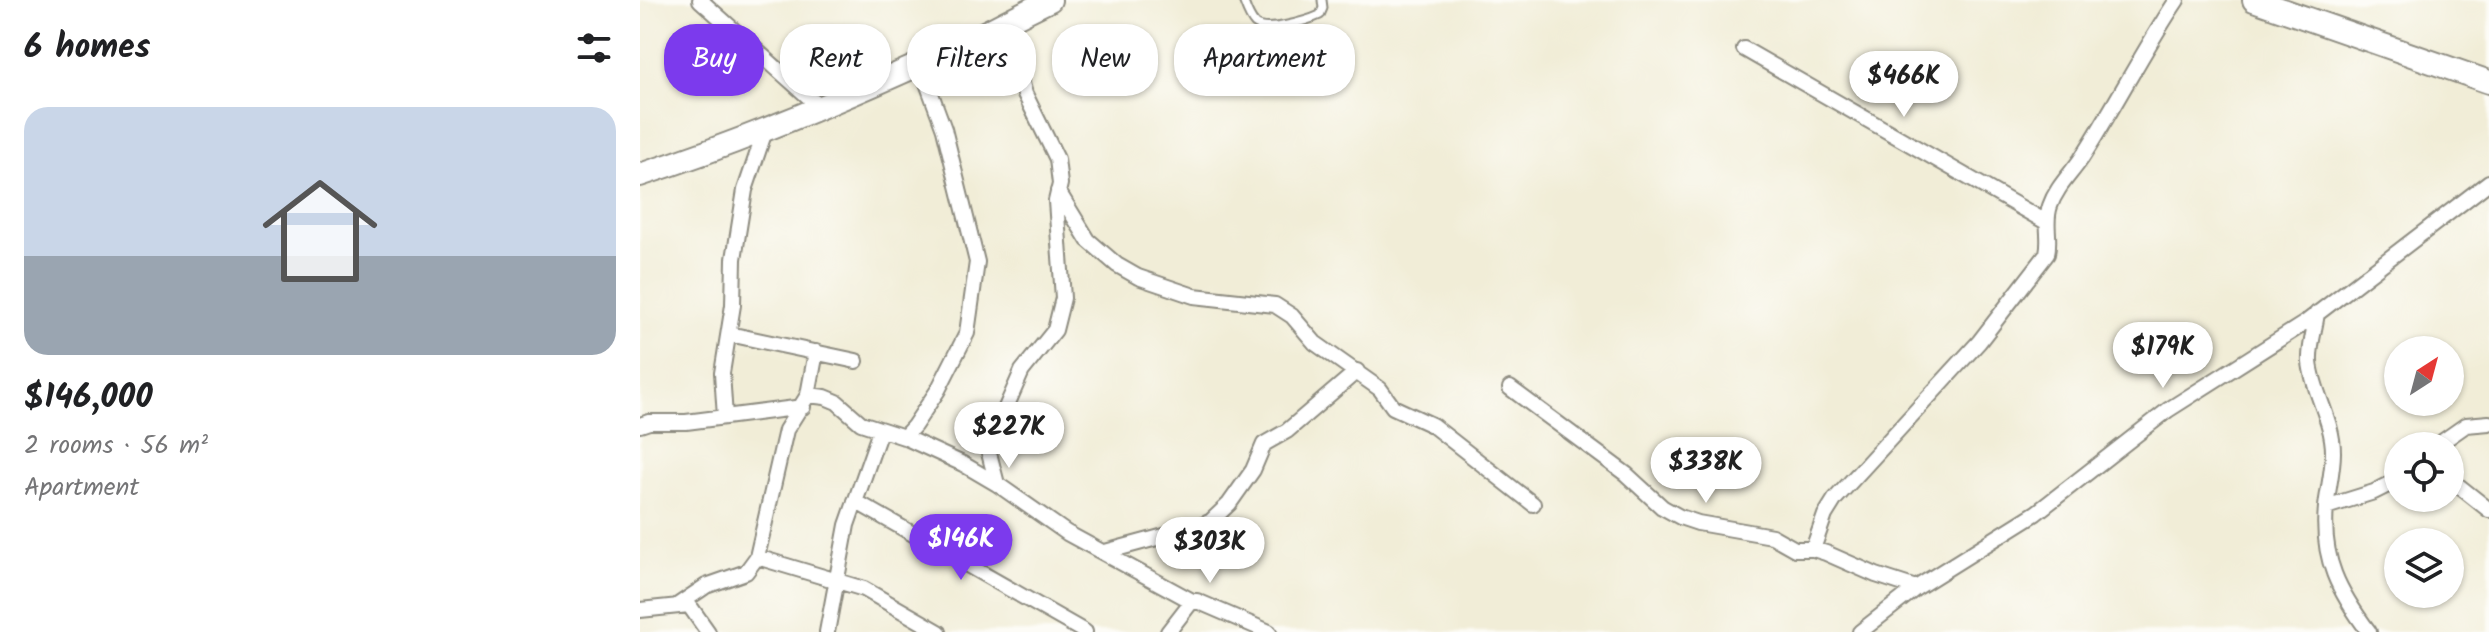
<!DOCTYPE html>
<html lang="en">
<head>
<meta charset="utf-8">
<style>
  :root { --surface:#fff; --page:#f2f2f2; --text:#202124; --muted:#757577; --accent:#7c3aed }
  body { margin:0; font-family:Kalam,sans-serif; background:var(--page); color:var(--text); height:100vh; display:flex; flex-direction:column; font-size:30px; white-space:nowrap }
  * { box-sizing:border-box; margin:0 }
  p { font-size:26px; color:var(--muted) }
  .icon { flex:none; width:44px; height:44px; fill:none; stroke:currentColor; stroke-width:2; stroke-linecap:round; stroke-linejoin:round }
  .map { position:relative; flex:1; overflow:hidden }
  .panel { display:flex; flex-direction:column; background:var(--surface); width:640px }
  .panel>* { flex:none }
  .top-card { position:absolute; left:24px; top:24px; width:760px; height:72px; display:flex; gap:16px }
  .needle { width:52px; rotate:36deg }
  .buttons { position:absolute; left:1744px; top:336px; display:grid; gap:16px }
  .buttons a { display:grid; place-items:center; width:80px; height:80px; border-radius:50%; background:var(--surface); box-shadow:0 2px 6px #0004; font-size:40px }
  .price { position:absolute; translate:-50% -68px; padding:0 18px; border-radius:28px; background:#fff; color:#222; font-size:26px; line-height:52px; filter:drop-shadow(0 2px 4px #0008) }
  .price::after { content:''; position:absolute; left:50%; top:48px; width:24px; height:18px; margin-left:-12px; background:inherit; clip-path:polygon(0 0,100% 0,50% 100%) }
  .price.selected { background:var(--accent); color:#fff }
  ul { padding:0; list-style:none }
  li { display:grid; align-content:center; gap:16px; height:424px; padding:0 24px }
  li span { display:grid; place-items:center; height:248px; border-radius:24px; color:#555 }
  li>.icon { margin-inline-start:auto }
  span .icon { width:144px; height:144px; fill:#fffc; stroke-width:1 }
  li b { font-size:34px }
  h2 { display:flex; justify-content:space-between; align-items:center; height:96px; padding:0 24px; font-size:34px }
  .tag { padding:0 28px; border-radius:32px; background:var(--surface); box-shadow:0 2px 6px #0004; font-size:28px; line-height:72px }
  .tag.selected { background:var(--accent); color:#fff }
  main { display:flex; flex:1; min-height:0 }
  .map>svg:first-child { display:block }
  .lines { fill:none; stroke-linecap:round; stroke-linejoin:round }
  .lane-casing { stroke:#8e8c81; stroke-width:11 }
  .street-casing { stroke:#8e8c81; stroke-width:18 }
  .primary-casing { stroke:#8e8c81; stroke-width:26 }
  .lane { stroke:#fff; stroke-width:7 }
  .street { stroke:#fff; stroke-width:14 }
  .primary { stroke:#fff; stroke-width:22 }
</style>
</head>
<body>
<main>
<section class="panel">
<h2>6 homes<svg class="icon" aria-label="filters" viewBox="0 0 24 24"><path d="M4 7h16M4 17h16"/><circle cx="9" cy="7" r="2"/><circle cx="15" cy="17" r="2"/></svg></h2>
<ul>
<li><span style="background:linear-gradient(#c9d6e8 60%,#9aa5b1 0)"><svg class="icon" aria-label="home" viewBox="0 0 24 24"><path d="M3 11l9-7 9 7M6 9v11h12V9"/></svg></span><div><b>$146,000</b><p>2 rooms · 56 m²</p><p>Apartment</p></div></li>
</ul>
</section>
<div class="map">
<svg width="1849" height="632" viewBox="0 0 1849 632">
  <rect width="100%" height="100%" fill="#fdfcf7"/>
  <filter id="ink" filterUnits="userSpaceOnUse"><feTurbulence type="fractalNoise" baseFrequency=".0125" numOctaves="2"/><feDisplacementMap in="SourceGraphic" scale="16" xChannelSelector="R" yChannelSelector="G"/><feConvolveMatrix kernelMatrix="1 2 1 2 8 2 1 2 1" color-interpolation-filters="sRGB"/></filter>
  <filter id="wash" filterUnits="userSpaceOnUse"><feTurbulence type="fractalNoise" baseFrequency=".006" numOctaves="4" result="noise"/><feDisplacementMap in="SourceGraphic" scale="32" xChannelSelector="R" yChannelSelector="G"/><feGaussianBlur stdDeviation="1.8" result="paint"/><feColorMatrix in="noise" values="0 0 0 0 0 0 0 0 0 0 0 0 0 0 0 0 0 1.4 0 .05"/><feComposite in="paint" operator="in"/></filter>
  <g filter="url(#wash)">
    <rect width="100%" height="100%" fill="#f1edd7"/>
  </g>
  <g filter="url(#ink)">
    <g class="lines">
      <g class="lane-casing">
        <path id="lane" d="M603,0c3,8 6,18 12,24 10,9 52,-3 65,-9l3,-7 -1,-8"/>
      </g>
      <g class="street-casing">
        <path id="street" d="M60,0l121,108
          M1104,49l302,173
          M125,131l-20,59 -11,69 -1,46 -11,68 3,44 78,-10
          M418,191l30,49 29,25 21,12 56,19 81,9 17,11 23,27 65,46 13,18 39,18 101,79
          M1677,313c-2,16 -8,33 -7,49 3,31 23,58 23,90 0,18 -5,37 -7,55 -5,52 13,85 43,125
          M89,334l127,27
          M870,388l116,86 36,33 18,10 18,6 74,13 23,13h18l13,4 50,22 40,13
          M168,395l17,2 12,5 24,21 43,14 59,27 34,20 70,49 125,68
          M0,425l9,-3h37l39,-5
          M264,437l10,-11 24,-36 29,-57 10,-71 -33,-133 -24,-65
          M1796,446l30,-21 23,-2
          M1810,479l39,31
          M357,484l-8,-31 5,-18 28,-64 33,-41 8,-32 -7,-97 4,-17 -3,-25 -32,-65 -21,-73
          M215,501l230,131
          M1686,507l48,-15 24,-12
          M1173,549l12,-34 10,-16 144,-157 68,-88c4,-17 -3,-31 3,-48 6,-18 20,-31 31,-47 34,-52 61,-107 96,-159
          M465,552l96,-26 10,-5 18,-17 24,-34 11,-26 23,-13 70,-60
          M117,557l107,32 75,43
          M38,605l28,-19 40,-14 11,-15 29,-127 22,-35 8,-43
          M0,610l49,-5 19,27
          M187,632l20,-107 33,-94
          M528,632l24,-31h5l72,31
          M1220,632l56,-44 120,-75 132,-103 137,-87 184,-141"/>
      </g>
      <g class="primary-casing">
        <path id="primary" d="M1614,0l235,82
          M0,175c95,-31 187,-69 278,-110 45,-20 88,-44 132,-65"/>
      </g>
      <use href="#lane" class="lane"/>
      <use href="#street" class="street"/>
      <use href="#primary" class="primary"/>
    </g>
  </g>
</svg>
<div class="buttons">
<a><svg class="needle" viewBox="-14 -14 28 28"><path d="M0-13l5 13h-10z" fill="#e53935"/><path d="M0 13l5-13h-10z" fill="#757577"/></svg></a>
<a><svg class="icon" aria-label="locate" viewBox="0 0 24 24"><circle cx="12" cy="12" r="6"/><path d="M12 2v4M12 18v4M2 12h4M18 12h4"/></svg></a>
<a><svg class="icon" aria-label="layers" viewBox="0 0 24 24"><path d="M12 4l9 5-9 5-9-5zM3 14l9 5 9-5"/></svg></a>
</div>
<b class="price" style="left:1264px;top:119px">$466K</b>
<b class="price" style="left:1523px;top:390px">$179K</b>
<b class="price" style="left:369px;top:470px">$227K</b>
<b class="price" style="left:1066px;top:505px">$338K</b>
<b class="price selected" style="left:321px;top:582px">$146K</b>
<b class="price" style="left:570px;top:585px">$303K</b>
<div class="top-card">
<a class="tag selected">Buy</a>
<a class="tag">Rent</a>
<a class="tag">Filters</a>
<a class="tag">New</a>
<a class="tag">Apartment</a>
</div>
</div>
</main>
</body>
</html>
